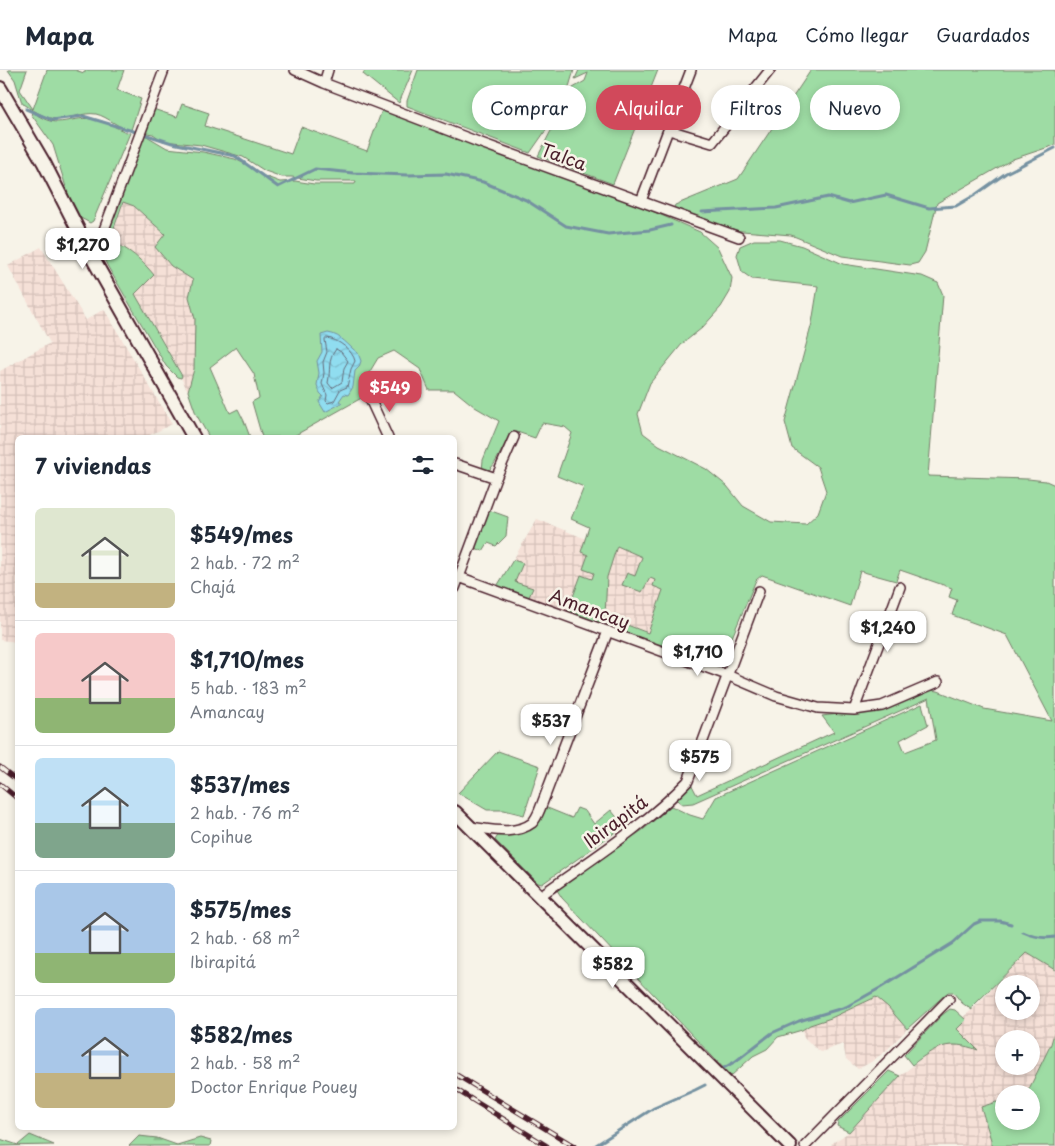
<!DOCTYPE html>
<html lang="es">
<head>
<meta charset="utf-8">
<style>
  :root { --surface:#fff; --page:#f2f2f3; --text:#1f2937; --muted:#747a83; --line:#e0e1e3; --accent:#d1495b }
  body { margin:0; font-family:"Playpen Sans",sans-serif; background:var(--page); color:var(--text); height:100vh; display:flex; flex-direction:column; font-size:19px; white-space:nowrap }
  * { box-sizing:border-box; margin:0 }
  p { font-size:16px; color:var(--muted) }
  .icon { flex:none; width:28px; height:28px; fill:none; stroke:currentColor; stroke-width:2; stroke-linecap:round; stroke-linejoin:round }
  .map { position:relative; flex:1; overflow:hidden }
  .panel { position:absolute; left:15px; top:365px; width:442px; height:695px; display:flex; flex-direction:column; background:var(--surface); border-radius:8px; box-shadow:0 2px 8px #0003 }
  .panel>* { flex:none }
  .guide { position:absolute; left:472px; top:15px; width:475px; height:45px; display:flex; gap:10px }
  .tools { position:absolute; left:995px; top:905px; display:grid; gap:10px }
  .tools a { display:grid; place-items:center; width:45px; height:45px; border-radius:50%; background:var(--surface); box-shadow:0 2px 8px #0003; font-size:25px }
  .price { position:absolute; translate:-50% -42px; padding:0 11px; border-radius:10px; background:#fff; color:#222; font-size:16px; line-height:32px; filter:drop-shadow(0 1px 2px #0008) }
  .price::after { content:''; position:absolute; left:50%; top:30px; width:15px; height:11px; margin-left:-8px; background:inherit; clip-path:polygon(0 0,100% 0,50% 100%) }
  .price.current { background:var(--accent); color:#fff }
  ul { padding:0; list-style:none }
  li { display:flex; align-items:center; gap:15px; height:125px; padding:0 20px }
  li+li { border-top:1px solid var(--line) }
  li span { display:grid; place-items:center; flex:none; width:140px; height:100px; border-radius:8px; color:#555 }
  li>.icon { margin-inline-start:auto }
  span .icon { width:60px; height:60px; fill:#fffc; stroke-width:1 }
  li b { font-size:21px }
  h2 { display:flex; justify-content:space-between; align-items:center; height:60px; padding:0 20px; font-size:21px }
  .tag { padding:0 18px; border-radius:22px; background:var(--surface); box-shadow:0 2px 8px #0003; font-size:18px; line-height:45px }
  .tag.current { background:var(--accent); color:#fff }
  header { display:flex; align-items:center; gap:30px; box-sizing:border-box; height:70px; padding:0 25px; background:var(--surface); border-bottom:1px solid var(--line) }
  header strong { font-size:24px }
  nav { display:flex; gap:28px; margin-inline-start:auto; font-size:18px }
  .map>svg:first-child { display:block }
  .industrial { fill:url(#industrial-grid); fill-rule:evenodd }
  .green { fill:#9edca4; stroke:#747e68 }
  .forest { fill:url(#forest-firs); stroke:#747e68 }
  .water { fill:url(#water-waves); stroke:#7491a1 }
  .lines { fill:none; stroke-linecap:round; stroke-linejoin:round }
  .shore { stroke:#666b7a; stroke-width:1 }
  .stream { stroke:#7491a1; stroke-width:3 }
  .street-casing { stroke:#4a1f2b; stroke-width:12 }
  .secondary-casing { stroke:#4a1f2b; stroke-width:16 }
  .street { stroke:#f7f3e8; stroke-width:9 }
  .secondary { stroke:#f7f3e8; stroke-width:12 }
  .rail-casing { stroke:#4a1f2b; stroke-width:5 }
  .rail { stroke:#f7f3e8; stroke-width:3; stroke-dasharray:9; stroke-linecap:butt }
  .labels { text-anchor:middle; dominant-baseline:central; stroke-width:5; stroke-linejoin:round; paint-order:stroke }
  .street-label { font-size:18px; fill:#4a1f2b; stroke:#f7f3e8 }
</style>
</head>
<body>
<header>
<strong>Mapa</strong>
<nav><a>Mapa</a><a>Cómo llegar</a><a>Guardados</a></nav>
</header>
<div class="map">
<svg width="1055" height="1076" viewBox="0 0 1055 1076">
  <defs>
    <pattern id="industrial-grid" width="8" height="8" patternUnits="userSpaceOnUse" patternTransform="scale(1.25)"><rect width="8" height="8" fill="#f5e0d7"/><path d="M0 4h8M4 0v8" fill="none" stroke="#d4c0b9"/></pattern>
    <pattern id="forest-firs" width="22" height="20" patternUnits="userSpaceOnUse" patternTransform="scale(1.25)"><rect width="22" height="20" fill="#9edca4"/><path d="M5 1l3.5 6h-7zM16 11l3.5 6h-7z" fill="#8abc8d"/></pattern>
    <pattern id="water-waves" width="16" height="10" patternUnits="userSpaceOnUse" patternTransform="scale(1.25)"><rect width="16" height="10" fill="#90ddf0"/><path d="M0 5q4-4 8 0t8 0" fill="none" stroke="#7ebdce"/></pattern>
  </defs>
  <rect width="100%" height="100%" fill="#f7f3e8"/>
  <filter id="ink" filterUnits="userSpaceOnUse"><feTurbulence type="fractalNoise" baseFrequency=".02" numOctaves="2"/><feDisplacementMap in="SourceGraphic" scale="10" xChannelSelector="R" yChannelSelector="G"/><feConvolveMatrix kernelMatrix="1 2 1 2 8 2 1 2 1" color-interpolation-filters="sRGB"/></filter>
  <g filter="url(#ink)">
    <path class="industrial" d="M123,132l11,4 31,28 -10,13 16,19 22,14 -4,17 6,22 -1,50 -6,22 -7,-13 1,-3 -47,-81 19,-19 -21,-21 -22,-13z
      M41,177l45,73 18,-11 68,115 -22,11 1,2 -133,1 -1,204 -17,-2v-269l50,-28 -42,-77z
      M537,449l49,20 -4,13 6,3 6,17 -2,8 -11,-4 -14,37 -39,-14 -14,-17 9,-18 -10,-4z
      M616,476l26,11 -7,19 -13,9 27,-7 6,2 -2,5 11,5 -16,43 -43,-17 2,-39z
      M1027,882l28,18v60l-4,14 -22,45 -6,5h-19v8h-9l-14,6 10,32v6h-158l-2,-2 18,-12 51,-56 33,-27 10,-4h14l19,4 -19,-20 9,-9 -3,-3 9,-7zM1004,914h27v27h-27zM1004,969h27v27h-27z
      M877,927l11,10 19,22 -20,21 -16,12 -13,7 -12,-10 -3,-15 -22,8 -7,-5 -10,-10 -2,-7 8,-5 21,-7z"/>
    <path class="green" d="M8,0h19l-7,20 13,19 14,-39h28l9,3 2,-3h38l-7,20 24,9 -10,31c-14,-2 -22,-13 -35,-16 -13,-2 -26,5 -39,5 -12,0 -25,-10 -35,-16l-7,-23z
      M365,0h48l-14,33 -36,-29z
      M418,0h156l-8,27 -13,23 -23,33 -123,-47v-5z
      M579,0h79l-45,114 -75,-28 35,-68 12,-7 3,-8 -13,6z
      M811,0h244v75l-42,14 -76,44 -12,49 -7,11 -8,2 -68,-9 -51,-21 -49,-4 -27,-4 -42,-17 2,-5 63,-26z
      M182,34l27,9 -4,13 86,28 10,-27 66,24 15,-41 263,98 55,24 18,16 14,30 -2,14 -9,15 -19,21 -20,16 -32,39 -12,31 5,19 16,12 47,24 21,17 16,20 28,16 35,2 12,-11 8,-22 -8,-24 -26,-19 -7,-26 27,-99 6,-37 -66,-7 -10,-7 -5,-17 3,-9 14,-6h26l22,6 41,18 79,12 16,7 5,12 -15,181 100,3 18,2 9,4v485l-28,-17 -55,54v3l-10,-7 -9,-11h-5l-41,37 -19,-22 -12,-10 -45,21 -21,7 -8,5 -24,7 -11,12 -14,7 -22,20 -169,-178 -5,-8 87,-61 27,-23 19,9 13,4 13,-22 206,-93 6,21 -28,15 5,12 31,-12 -7,-42 -236,105 -11,1 -9,-7 14,-21 10,19 137,-63 -12,-16 65,-8 42,-18 9,1 46,18 68,12 -45,-86 -55,-20 5,-15 -8,-3 3,-9 -52,-18 -4,11 -36,-10 -10,35 -88,-31 -6,5 -36,86 -6,2 -108,-41 3,-9 39,15 15,-43 -10,-4 2,-6 -5,-2 -8,14 -20,-7 5,-12 8,3 7,-19 -25,-11 -10,31 -2,39 -2,5 -6,3 -30,-11 14,-38 11,4 2,-6 -11,-4 5,-14 -7,-3 8,-25 -18,-8 13,-32 -27,-11 15,-43 -7,-6 -23,-4 -7,15 -18,-6c-16,9 -17,31 -32,42l-3,-3 1,-11 16,-39 -24,-14 -21,-17h-25l-9,-21 -26,-18 -16,7 -12,20 -1,18 -73,41h-30l-10,-35 7,-4 -5,-24 -18,-27 -26,20 20,46 8,-4 6,12 6,16h-41l-13,-23 -8,-23 6,-22 1,-50 -6,-22 4,-17 -22,-14 -16,-19 10,-13 -31,-28 -11,-4 -12,35 -8,-5 38,-97h4l22,13 36,4 32,7 18,9 11,8 16,6 15,-1 19,3h41l1,-3h-40l-24,-4h-10l-17,-6 -22,-14 -42,-12 -38,-4 -10,-7 -12,-2 9,-24 27,9z
      M33,42c27,21 37,1 64,8 12,2 21,10 33,13l-37,88 -3,2 -13,-7 -4,-6 -20,-65 -22,-31z
      M103,170c20,3 38,19 51,35l-19,19 47,82 -1,2 -4,-1 -11,-11 -58,-99 -8,-16z
      M483,438l25,9 -2,19 -10,10 -8,-3 -5,8 -16,-6z
      M513,490l10,3 -8,19 18,6 -5,11 -32,-11z
      M498,681l42,15 -16,49 -20,-5h-17l-29,-17z
      M545,737l27,11 5,-10 8,3 9,13 17,-14 13,16 -82,58 -4,-1 -43,-43 4,-6c27,4 34,-6 46,-27z
      M950,939l5,1 11,10 -9,9 21,21c-30,-11 -43,-3 -66,15l-8,-10 38,-40z
      M1055,960v116h-64v-6l-10,-33 15,-5h8v19h27v-27h-8l6,-5 22,-45z
      M889,1001l11,5 -51,56 -12,-6 1,-4z"/>
    <path class="forest" d="M30,1065l24,10 -54,1v-7l18,6z
      M139,1066l18,2 20,7 23,-7 11,3 -1,5h-81z"/>
    <path class="water" d="M328,263c14,2 20,13 30,20l3,8 -2,6 -4,4 -2,16 -5,8 -4,-1 -5,7 3,2 -17,9 -6,-10 4,-6 -3,-3 -3,-8 2,-12 -2,-12 5,-9 -1,-17z"/>
    <g class="lines">
      <path class="shore" d="M327,268c11,1 26,13 28,23l-4,8 -4,18 -7,3 -6,11 -6,2 -2,-2 1,-6 -5,-11 2,-11 -1,-11 4,-10 -2,-12z
        M336,279l5,3 7,9 -4,7 -2,14 -10,6 -4,-5c3,-14 -1,-22 8,-34z"/>
      <path class="stream" d="M26,39l26,11 31,-4 53,16
        M144,64l28,9 63,13 43,31 37,-18 38,4 55,2 38,-1 37,8 43,18 40,26 42,8 42,-4 21,-5
        M702,142l74,-4 52,-11 21,6 37,-8 43,13 27,-2 19,-11 31,-22 49,-25
        M1023,862c11,5 20,7 32,5
        M722,999l14,-8 36,-28 27,-12 47,-14 34,-19 73,-45 21,-19 7,-3h19l11,3
        M596,1075l58,-37 41,-18 10,-5"/>
      <g class="street-casing">
        <path id="street" d="M295,0l29,13 157,60 258,94
          M324,13l4,-13
          M669,60l43,13 58,-73
          M641,131l50,-131
          M93,189l71,-189
          M370,329l18,39
          M455,394l41,14
          M459,507l268,98 49,21 42,12 36,2 28,-4 56,-24
          M455,518l41,-110 18,-41
          M854,640l46,-123
          M470,757c19,2 45,9 62,-4 3,-3 6,-9 8,-14l68,-178
          M540,826c50,-36 105,-70 148,-115l71,-190
          M805,1076l144,-147"/>
      </g>
      <g class="secondary-casing">
        <path id="secondary" d="M0,18l44,75 49,96 101,179
          M455,742l335,334"/>
      </g>
      <use href="#street" class="street"/>
      <use href="#secondary" class="secondary"/>
      <g class="rail-casing">
        <path id="rail" d="M0,697l18,14
          M0,714l18,15
          M455,1004l119,72
          M455,1019l92,57"/>
      </g>
      <use href="#rail" class="rail"/>
    </g>
  </g>
  <g class="labels">
    <g class="street-label">
      <text transform="translate(564 86) rotate(20)">Talca</text>
      <text transform="translate(590 538) rotate(20)">Amancay</text>
      <text transform="translate(615 751) rotate(-37)">Ibirapitá</text>
    </g>
  </g>
</svg>
<div class="tools">
<a><svg class="icon" aria-label="locate" viewBox="0 0 24 24"><circle cx="12" cy="12" r="6"/><path d="M12 2v4M12 18v4M2 12h4M18 12h4"/></svg></a>
<a>+</a>
<a>−</a>
</div>
<b class="price" style="left:83px;top:200px">$1,270</b>
<b class="price current" style="left:390px;top:343px">$549</b>
<b class="price" style="left:888px;top:583px">$1,240</b>
<b class="price" style="left:698px;top:607px">$1,710</b>
<b class="price" style="left:551px;top:676px">$537</b>
<b class="price" style="left:700px;top:712px">$575</b>
<b class="price" style="left:613px;top:919px">$582</b>
<div class="guide">
<a class="tag">Comprar</a>
<a class="tag current">Alquilar</a>
<a class="tag">Filtros</a>
<a class="tag">Nuevo</a>
</div>
<section class="panel">
<h2>7 viviendas<svg class="icon" aria-label="filters" viewBox="0 0 24 24"><path d="M4 7h16M4 17h16"/><circle cx="9" cy="7" r="2"/><circle cx="15" cy="17" r="2"/></svg></h2>
<ul>
<li><span style="background:linear-gradient(#dfe7d0 75%,#c2b280 0)"><svg class="icon" aria-label="home" viewBox="0 0 24 24"><path d="M3 11l9-7 9 7M6 9v11h12V9"/></svg></span><div><b>$549/mes</b><p>2 hab. · 72 m²</p><p>Chajá</p></div></li>
<li><span style="background:linear-gradient(#f6c9c9 65%,#8fb573 0)"><svg class="icon" aria-label="home" viewBox="0 0 24 24"><path d="M3 11l9-7 9 7M6 9v11h12V9"/></svg></span><div><b>$1,710/mes</b><p>5 hab. · 183 m²</p><p>Amancay</p></div></li>
<li><span style="background:linear-gradient(#bfe0f5 65%,#7fa58c 0)"><svg class="icon" aria-label="home" viewBox="0 0 24 24"><path d="M3 11l9-7 9 7M6 9v11h12V9"/></svg></span><div><b>$537/mes</b><p>2 hab. · 76 m²</p><p>Copihue</p></div></li>
<li><span style="background:linear-gradient(#a9c7e8 70%,#8fb573 0)"><svg class="icon" aria-label="home" viewBox="0 0 24 24"><path d="M3 11l9-7 9 7M6 9v11h12V9"/></svg></span><div><b>$575/mes</b><p>2 hab. · 68 m²</p><p>Ibirapitá</p></div></li>
<li><span style="background:linear-gradient(#a9c7e8 65%,#c2b280 0)"><svg class="icon" aria-label="home" viewBox="0 0 24 24"><path d="M3 11l9-7 9 7M6 9v11h12V9"/></svg></span><div><b>$582/mes</b><p>2 hab. · 58 m²</p><p>Doctor Enrique Pouey</p></div></li>
</ul>
</section>
</div>
</body>
</html>
